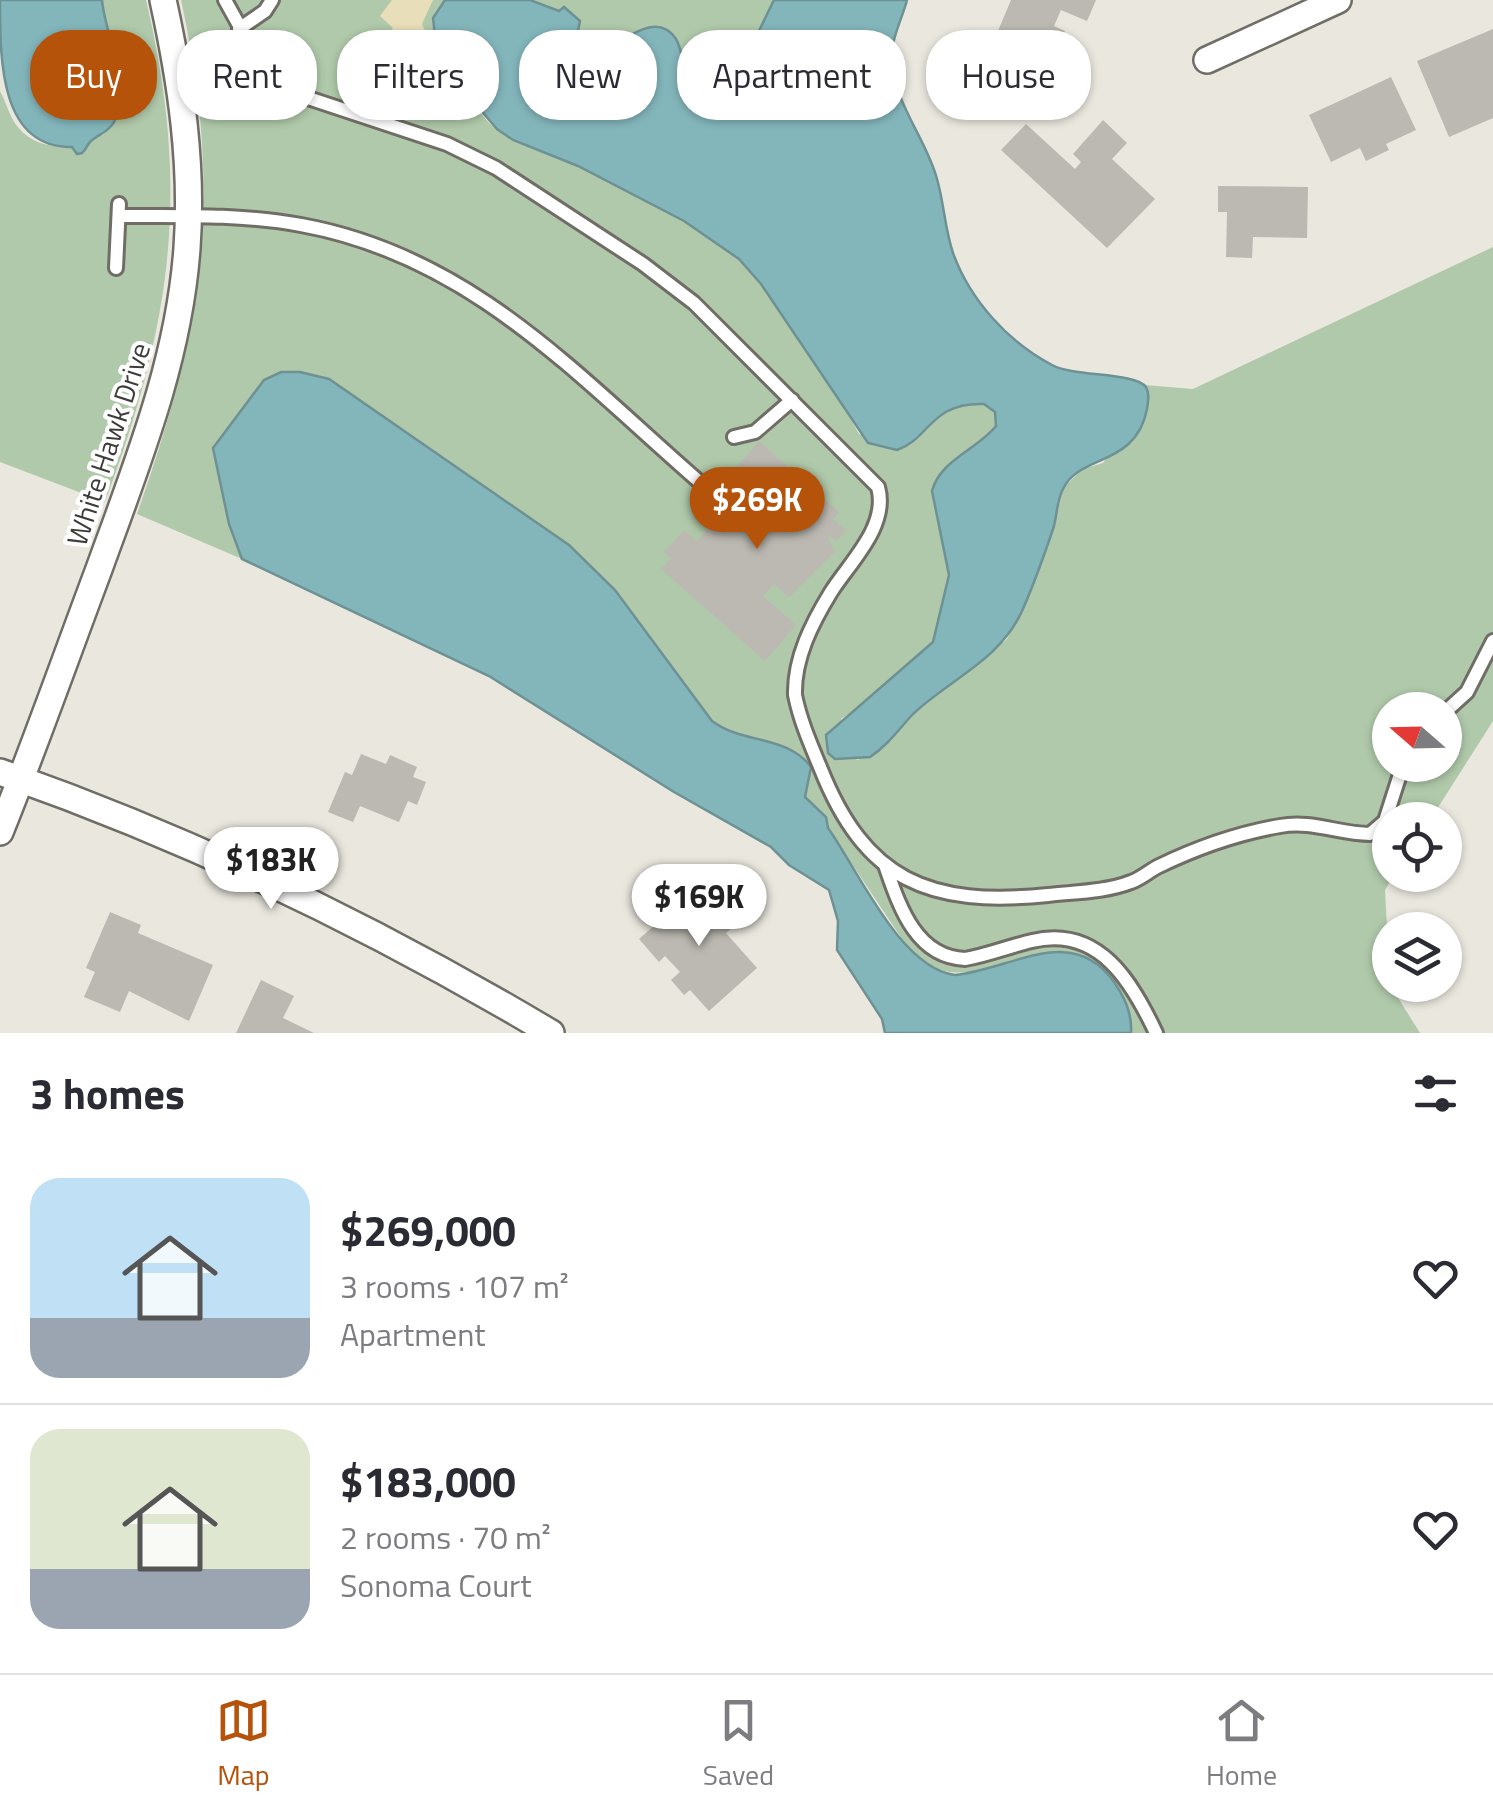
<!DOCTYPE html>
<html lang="en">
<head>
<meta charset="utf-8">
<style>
  :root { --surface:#fff; --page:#f2f2f3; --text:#2b2b33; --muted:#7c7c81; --line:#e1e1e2; --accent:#b45309 }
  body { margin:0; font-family:"Titillium Web",sans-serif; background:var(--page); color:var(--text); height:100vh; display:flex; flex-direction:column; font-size:38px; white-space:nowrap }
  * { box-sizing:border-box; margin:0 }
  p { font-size:32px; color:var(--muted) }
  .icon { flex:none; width:55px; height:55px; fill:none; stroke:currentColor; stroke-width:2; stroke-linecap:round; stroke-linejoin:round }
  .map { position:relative; height:1033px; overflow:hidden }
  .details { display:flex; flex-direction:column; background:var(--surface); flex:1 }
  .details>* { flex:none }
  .hud { position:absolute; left:30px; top:30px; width:1435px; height:90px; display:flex; gap:20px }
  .needle { width:65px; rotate:290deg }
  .controls { position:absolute; left:1372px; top:692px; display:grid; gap:20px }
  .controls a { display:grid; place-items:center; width:90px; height:90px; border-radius:50%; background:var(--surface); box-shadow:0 2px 8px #0004; font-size:50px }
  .price { position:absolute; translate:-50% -85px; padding:0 22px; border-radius:35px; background:#fff; color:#222; font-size:32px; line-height:65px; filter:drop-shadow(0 2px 5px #0008) }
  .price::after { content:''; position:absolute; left:50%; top:60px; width:30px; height:22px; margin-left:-15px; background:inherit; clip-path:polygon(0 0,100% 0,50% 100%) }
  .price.current { background:var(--accent); color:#fff }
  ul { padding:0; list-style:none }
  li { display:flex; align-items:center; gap:30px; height:250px; padding:0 30px }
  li+li { border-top:2px solid var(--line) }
  li span { display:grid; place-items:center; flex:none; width:280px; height:200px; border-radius:30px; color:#555 }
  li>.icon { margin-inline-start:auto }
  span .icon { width:120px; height:120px; fill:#fffc; stroke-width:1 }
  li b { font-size:42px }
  h2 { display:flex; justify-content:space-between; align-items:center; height:120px; padding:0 30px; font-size:42px }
  .tag { padding:0 35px; border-radius:40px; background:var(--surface); box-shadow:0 2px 8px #0004; font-size:35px; line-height:90px }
  .tag.current { background:var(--accent); color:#fff }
  .dock { display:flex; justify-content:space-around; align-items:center; height:140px; border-top:2px solid var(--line); background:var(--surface); font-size:28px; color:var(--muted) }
  .dock a { display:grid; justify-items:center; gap:5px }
  .dock .current { color:var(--accent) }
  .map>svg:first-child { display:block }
  .green { fill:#b0c9aa; fill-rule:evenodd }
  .sand { fill:#e8deb9 }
  .water { fill:#83b6bb; stroke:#6e9194; stroke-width:2.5 }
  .building { fill:#bbb9b1 }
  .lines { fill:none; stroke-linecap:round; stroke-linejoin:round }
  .lane-casing { stroke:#6f6d65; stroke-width:18 }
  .street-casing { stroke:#6f6d65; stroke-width:30 }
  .lane { stroke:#fff; stroke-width:12 }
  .street { stroke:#fff; stroke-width:25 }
  .labels { text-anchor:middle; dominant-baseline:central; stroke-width:8; stroke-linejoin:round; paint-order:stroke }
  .street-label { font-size:28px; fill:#3c3c38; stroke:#fff }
</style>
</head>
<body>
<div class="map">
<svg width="1493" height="1033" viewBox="0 0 1493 1033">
  <rect width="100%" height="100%" fill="#eae7de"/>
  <path class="green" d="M102,0h44c45,190 26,322 -41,502l-105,-40v-371c5,9 8,20 13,29 20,34 61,30 91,14l17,-55 -17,-53z
    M181,0h264c-23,24 -5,37 8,58 17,27 14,46 43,71 23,19 56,24 83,37 47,23 122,59 159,92 42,38 94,125 121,176l54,7c18,-23 41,-38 71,-37l11,8 1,14 -8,9 -56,56 17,84 -16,67 -63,58 -29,19 16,41 26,-12 30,-33 94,-76 15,-29 32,-85 9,-37 20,-19 20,-6 46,-68 -4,-10 48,4 300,-142v474l-63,99h-40v55h4l-9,15 5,95 30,48h-289c1,-20 -5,-34 -17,-50 -56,-83 -140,35 -204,-32l-82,-123 -2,-11 -21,-20 6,-29 -35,-24 -49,-12 -15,-11 -97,-131 -46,-45 -240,-166c-70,-23 -78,24 -116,69l16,76 13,35 -105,-45c66,-186 87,-319 44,-514zM1390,710h55v55h-55z
    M530,0h244l-21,43 -28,29 -19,6 -18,-7 -9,-28 -25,-15 -28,6 -24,17 -8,1 -16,-22 2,-9 -16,-14 -4,5z"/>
  <path class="sand" d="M392,0h41l-11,24 16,37 -5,8 -19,1 -5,-17 -17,2 -8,-5 -2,-9 11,-13 -13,-12z"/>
  <path class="water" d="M0,0h102c3,38 32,86 12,122 -6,11 -16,12 -24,20 -3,3 -4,8 -8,11l-5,1 -5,-7c-72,1 -72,-86 -72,-147z
    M445,0h85l29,11 5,-4 16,14 -2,10 16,21c23,-2 60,-46 82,-13 6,10 5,22 12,31l18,8 19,-6 28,-29 21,-43h133c-4,16 -14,35 -15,51 -2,49 33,84 45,128 7,24 8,51 16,74 17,47 55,89 99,112 21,12 83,7 94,22 4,7 2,15 1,22 -11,58 -68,45 -84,80 -6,11 -6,25 -9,37 -9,27 -20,58 -32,85 -22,49 -72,68 -109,103 -14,15 -25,31 -43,43l-35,2 -7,-6 -2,-18 107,-93 16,-67 -17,-84c8,-31 46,-42 64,-65l-1,-14 -11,-8c-54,-2 -54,35 -87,46l-29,-7 -107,-159 -22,-25 -55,-38 -106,-55 -65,-26 -16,-11 -30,-35 -11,-32 -21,-26 -2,-18z
    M281,372h19l29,7 240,166 46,45 97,131c30,23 76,14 99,46l-6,30 21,20 2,11c30,42 72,140 127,147 56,-5 117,-53 159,7 11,16 18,31 17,51h-246l-3,-14 -45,-69 1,-29 -9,-31 -40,-25 -18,-18 -97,-55 -185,-116 -247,-117 -13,-35 -16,-76 51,-68z"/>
  <path class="building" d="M1011,0h85l-9,21 -26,-11 -7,16 11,5 -8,18 -13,-5 -5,12 -44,-18z
    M1493,29v89l-44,19 -32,-76z
    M1391,77l25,53 -30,14 3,6 -23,11 -6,-13 -29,14 -22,-47z
    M1103,120l24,23 -15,16 43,40 -48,49 -106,-98 25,-26 49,45 6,-7 -8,-8z
    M1218,186l90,1 -1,51 -54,-1 -1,21 -26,-1 1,-45h-9z
    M759,441l80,71 -6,7 13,11 -10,11 -6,-5 -2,3 7,13 -46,45 -15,-13 -11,12 33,29 -31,36 -104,-92 10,-11 -7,-6 20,-22 13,11 36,-42 6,6 17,-19 -20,-18z
    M361,754l25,10 4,-9 27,12 -4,10 13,5 -9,23 -9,-4 -9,21 -39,-16 -7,16 -25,-10 17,-40 7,3z
    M692,884l40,44 -6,5 31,35 -48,43 -19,-21 -6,5 -13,-15 9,-8 -15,-16 -6,6 -20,-23 42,-37 -4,-4z
    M110,912l31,13 -3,8 75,32 -24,56 -60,-30 -9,21 -36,-15 11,-25 -9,-4z
    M261,980l33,16 -11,22 31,15h-78z"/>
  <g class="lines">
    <g class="lane-casing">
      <path id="lane" d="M225,0l35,63 30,29 157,52 49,24 147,96 51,39 184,184c11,39 -28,75 -47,105 -19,31 -37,66 -36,103 5,25 15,48 25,72 45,114 109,140 228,128 26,-3 57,-3 83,-13 9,-3 17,-10 26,-15 37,-18 82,-34 123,-41 32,-6 59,8 90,8l15,-13 18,-56
        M239,29l26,-18 7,-11
        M119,216c60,0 123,-2 182,9 171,31 276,151 402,260
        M116,268l3,-64
        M734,437l21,-5 37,-32
        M1445,712l22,-20 26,-51
        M885,865c14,40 30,92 80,94 23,-4 45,-13 67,-18 67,-16 100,41 124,92"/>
    </g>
    <g class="street-casing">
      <path id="street" d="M1207,60l131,-60
        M0,772c194,68 375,156 551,261
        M0,832c35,-87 66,-175 99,-263 38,-105 80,-208 88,-321 6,-84 -6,-166 -24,-248"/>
    </g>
    <use href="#lane" class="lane"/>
    <use href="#street" class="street"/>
  </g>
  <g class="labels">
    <g class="street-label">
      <text transform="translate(108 444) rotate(-72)">White Hawk Drive</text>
    </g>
  </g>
</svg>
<div class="controls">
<a><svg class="needle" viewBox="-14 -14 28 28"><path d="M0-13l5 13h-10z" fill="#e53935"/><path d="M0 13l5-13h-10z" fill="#7c7c81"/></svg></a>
<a><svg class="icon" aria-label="locate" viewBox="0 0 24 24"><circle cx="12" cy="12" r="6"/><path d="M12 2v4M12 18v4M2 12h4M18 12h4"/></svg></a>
<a><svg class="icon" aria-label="layers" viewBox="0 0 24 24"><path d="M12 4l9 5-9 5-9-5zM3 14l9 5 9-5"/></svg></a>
</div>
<b class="price current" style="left:757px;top:552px">$269K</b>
<b class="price" style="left:271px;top:912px">$183K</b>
<b class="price" style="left:699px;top:949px">$169K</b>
<div class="hud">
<a class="tag current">Buy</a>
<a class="tag">Rent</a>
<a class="tag">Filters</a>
<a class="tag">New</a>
<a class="tag">Apartment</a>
<a class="tag">House</a>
</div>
</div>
<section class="details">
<h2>3 homes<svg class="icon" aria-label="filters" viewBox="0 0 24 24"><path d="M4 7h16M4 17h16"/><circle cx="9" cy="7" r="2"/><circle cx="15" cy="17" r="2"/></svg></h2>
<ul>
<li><span style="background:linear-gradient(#bfe0f5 70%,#9aa5b1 0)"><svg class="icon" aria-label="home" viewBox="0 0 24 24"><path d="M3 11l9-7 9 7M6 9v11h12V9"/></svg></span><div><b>$269,000</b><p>3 rooms · 107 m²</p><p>Apartment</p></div><svg class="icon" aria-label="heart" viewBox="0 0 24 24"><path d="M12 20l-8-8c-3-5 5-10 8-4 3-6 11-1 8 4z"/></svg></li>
<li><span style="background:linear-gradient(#dfe7d0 70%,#9aa5b1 0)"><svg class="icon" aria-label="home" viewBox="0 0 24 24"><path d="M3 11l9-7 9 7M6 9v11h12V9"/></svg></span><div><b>$183,000</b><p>2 rooms · 70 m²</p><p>Sonoma Court</p></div><svg class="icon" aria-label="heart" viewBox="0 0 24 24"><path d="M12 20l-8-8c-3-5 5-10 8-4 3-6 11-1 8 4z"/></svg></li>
</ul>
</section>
<nav class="dock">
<a class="current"><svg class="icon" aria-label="map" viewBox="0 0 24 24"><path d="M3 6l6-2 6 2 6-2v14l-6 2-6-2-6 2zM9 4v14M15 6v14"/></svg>Map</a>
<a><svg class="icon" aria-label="saved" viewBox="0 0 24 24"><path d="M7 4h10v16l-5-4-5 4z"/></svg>Saved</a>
<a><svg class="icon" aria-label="home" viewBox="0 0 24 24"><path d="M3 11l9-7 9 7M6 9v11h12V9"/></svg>Home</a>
</nav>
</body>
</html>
